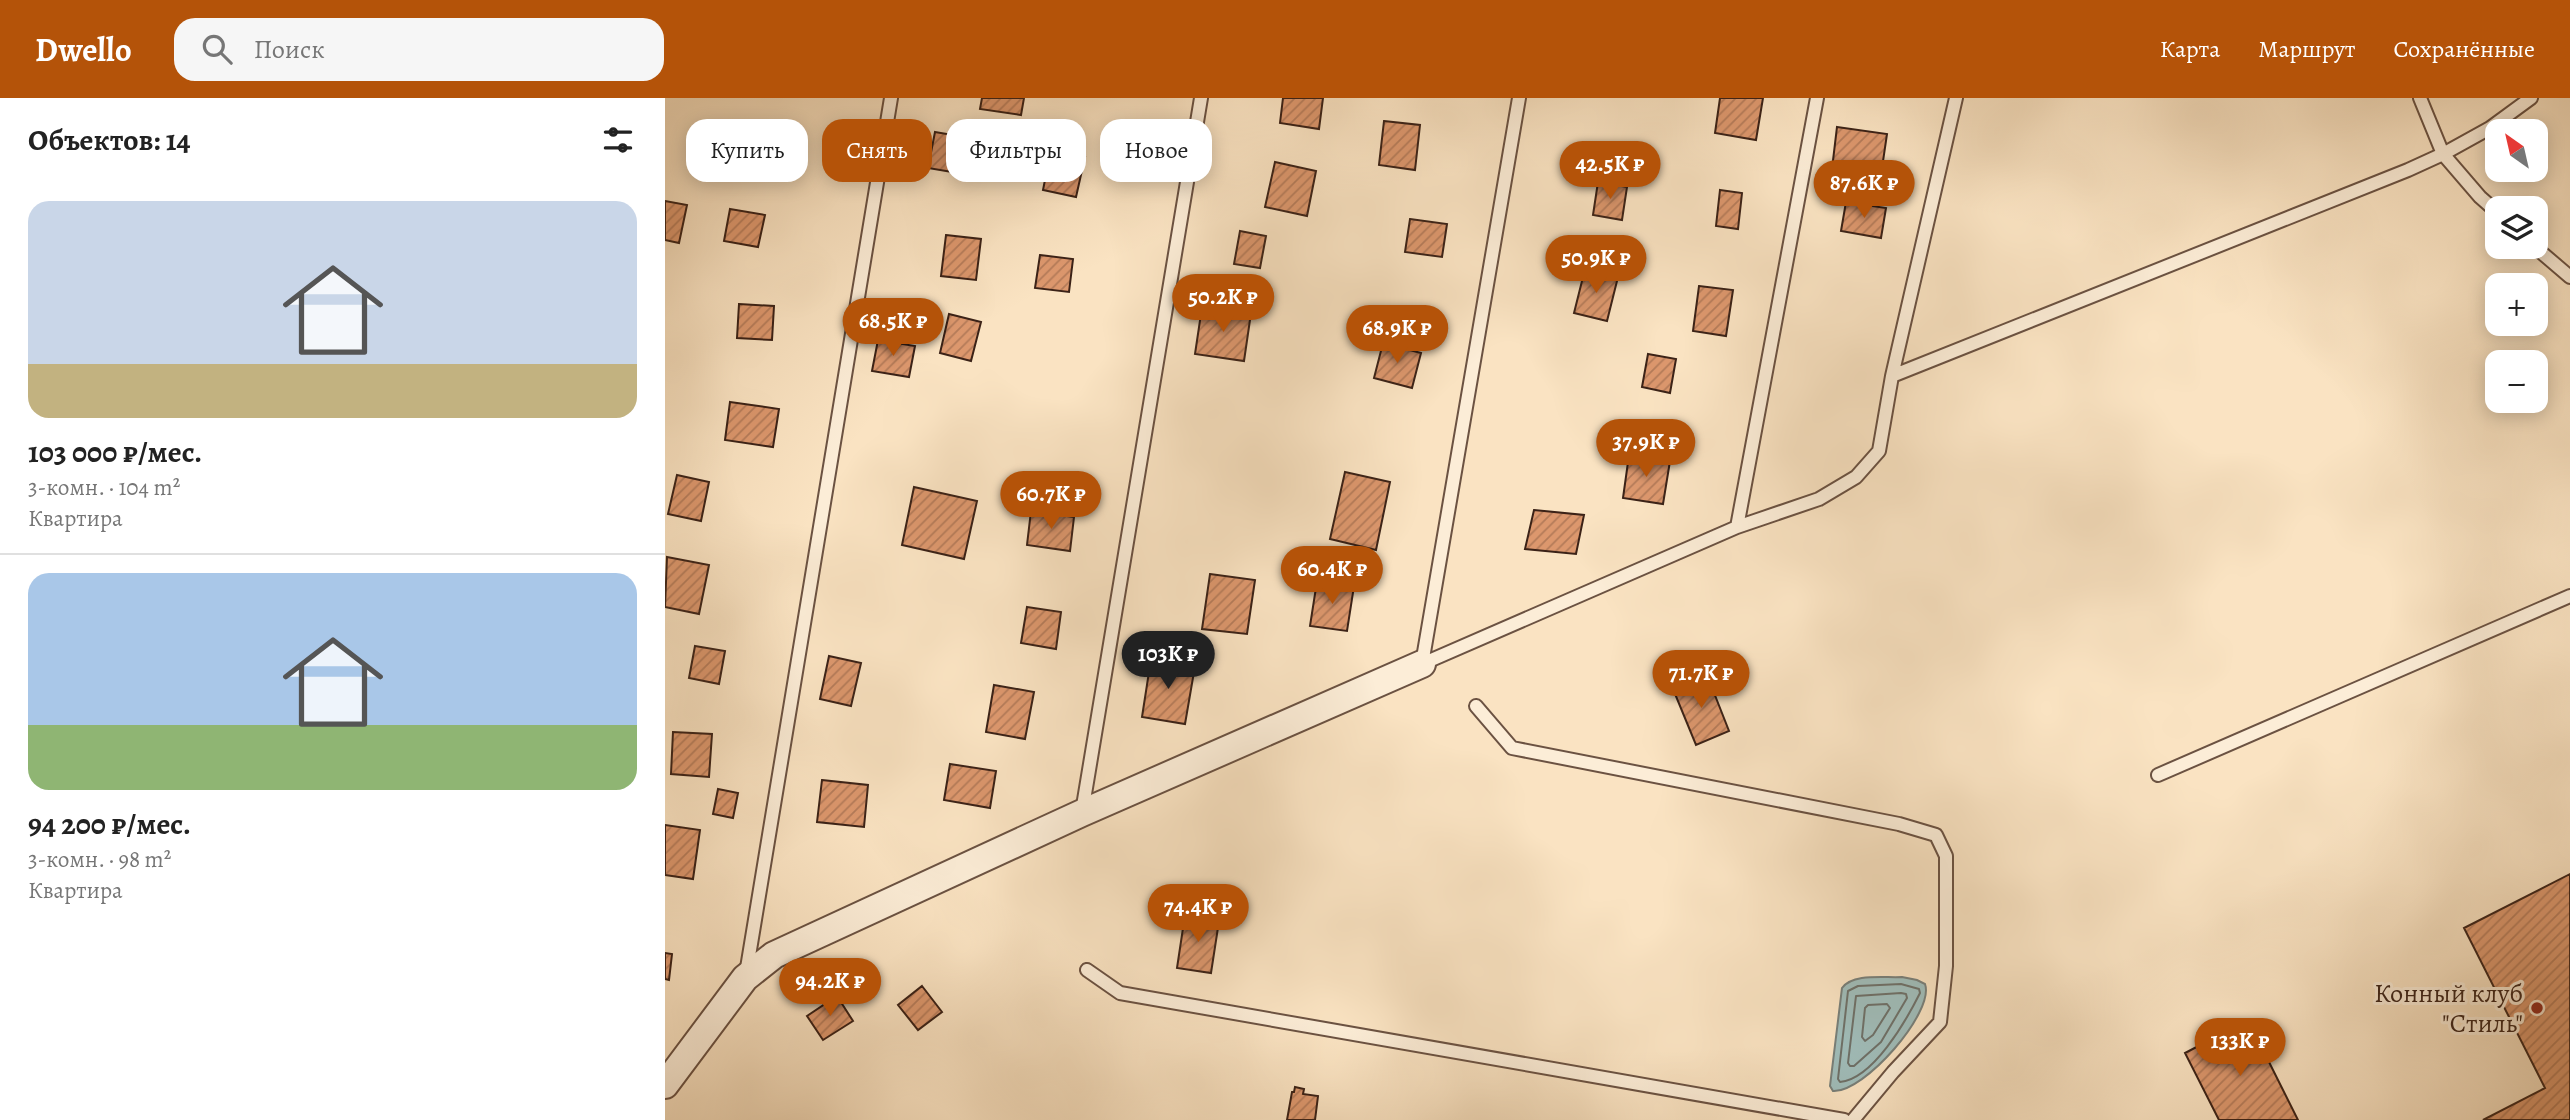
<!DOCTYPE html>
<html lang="ru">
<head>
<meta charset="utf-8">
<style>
  :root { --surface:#fff; --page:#f6f6f6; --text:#222; --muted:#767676; --line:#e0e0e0; --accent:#b45309 }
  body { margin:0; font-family:Alegreya,serif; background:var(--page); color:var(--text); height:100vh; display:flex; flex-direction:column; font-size:26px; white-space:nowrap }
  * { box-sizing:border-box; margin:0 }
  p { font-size:23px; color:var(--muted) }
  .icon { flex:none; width:38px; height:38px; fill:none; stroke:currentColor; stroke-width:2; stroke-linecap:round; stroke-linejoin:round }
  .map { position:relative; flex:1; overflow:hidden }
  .sheet { display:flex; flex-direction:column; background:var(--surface); width:665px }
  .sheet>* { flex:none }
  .banner { position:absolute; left:21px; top:21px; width:665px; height:63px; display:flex; gap:14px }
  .needle { width:46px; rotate:326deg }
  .controls { position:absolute; left:1820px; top:21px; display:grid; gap:14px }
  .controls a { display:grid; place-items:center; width:63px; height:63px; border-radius:14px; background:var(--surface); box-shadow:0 4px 18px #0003; font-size:35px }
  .price { position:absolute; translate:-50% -60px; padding:0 16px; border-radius:24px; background:var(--accent); color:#fff; font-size:23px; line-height:46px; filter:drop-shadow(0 2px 4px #0008) }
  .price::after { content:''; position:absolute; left:50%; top:42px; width:21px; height:16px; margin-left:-10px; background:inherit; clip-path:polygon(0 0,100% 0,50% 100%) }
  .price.active { background:#222; color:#fff }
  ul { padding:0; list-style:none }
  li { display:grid; align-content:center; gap:14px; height:371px; padding:0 28px }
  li+li { border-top:2px solid var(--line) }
  li span { display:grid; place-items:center; height:217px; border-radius:21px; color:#555 }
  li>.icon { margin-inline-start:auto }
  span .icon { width:126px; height:126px; fill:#fffc; stroke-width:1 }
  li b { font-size:30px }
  h2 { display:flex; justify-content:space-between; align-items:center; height:84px; padding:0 28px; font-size:30px }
  .pill { padding:0 24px; border-radius:21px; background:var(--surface); box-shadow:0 4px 18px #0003; font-size:24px; line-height:63px }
  .pill.active { background:var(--accent); color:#fff }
  header { display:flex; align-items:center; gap:42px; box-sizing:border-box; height:98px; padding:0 35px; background:var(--accent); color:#fff }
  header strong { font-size:33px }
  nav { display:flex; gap:38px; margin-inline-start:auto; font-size:24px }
  .search { width:490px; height:63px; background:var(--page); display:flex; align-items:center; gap:18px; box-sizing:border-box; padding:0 24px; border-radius:21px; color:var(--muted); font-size:26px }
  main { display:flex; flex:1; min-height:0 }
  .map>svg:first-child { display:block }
  .water { fill:#a0bdba; stroke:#787f79; stroke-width:2 }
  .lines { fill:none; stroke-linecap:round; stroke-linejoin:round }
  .shore { stroke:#6e7068; stroke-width:2 }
  .building { fill:url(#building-hatch); stroke:#3b2217; stroke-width:2 }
  .lane-casing { stroke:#6b5242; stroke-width:16 }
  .street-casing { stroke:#6b5242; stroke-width:30 }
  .lane { stroke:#fcedd7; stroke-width:12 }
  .street { stroke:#fcedd7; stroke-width:26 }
  .poi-dot { fill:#8f2418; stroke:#fcedd7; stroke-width:2.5 }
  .labels { text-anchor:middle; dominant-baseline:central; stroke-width:6; stroke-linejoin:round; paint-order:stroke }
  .poi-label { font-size:26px; fill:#3b2217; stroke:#fcedd7; text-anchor:end }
</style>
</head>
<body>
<header>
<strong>Dwello</strong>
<div class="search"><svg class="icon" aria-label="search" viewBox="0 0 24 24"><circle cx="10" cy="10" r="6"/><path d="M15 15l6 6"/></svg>Поиск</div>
<nav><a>Карта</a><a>Маршрут</a><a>Сохранённые</a></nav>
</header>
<main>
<section class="sheet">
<h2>Объектов: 14<svg class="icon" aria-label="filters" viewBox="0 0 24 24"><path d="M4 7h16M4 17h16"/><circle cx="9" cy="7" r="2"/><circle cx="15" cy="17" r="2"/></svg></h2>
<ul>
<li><span style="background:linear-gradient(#c9d6e8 75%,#c2b280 0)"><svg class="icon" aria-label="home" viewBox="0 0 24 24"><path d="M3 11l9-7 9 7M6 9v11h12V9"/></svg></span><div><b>103 000 ₽/мес.</b><p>3-комн. · 104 m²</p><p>Квартира</p></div></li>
<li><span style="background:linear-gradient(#a9c7e8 70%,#8fb573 0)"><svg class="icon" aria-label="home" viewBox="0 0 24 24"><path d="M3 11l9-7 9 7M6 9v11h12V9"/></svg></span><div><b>94 200 ₽/мес.</b><p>3-комн. · 98 m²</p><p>Квартира</p></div></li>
</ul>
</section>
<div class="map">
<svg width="1905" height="1022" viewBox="0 0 1905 1022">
  <defs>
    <pattern id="building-hatch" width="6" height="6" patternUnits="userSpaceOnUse" patternTransform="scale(1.75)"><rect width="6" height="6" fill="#dc976d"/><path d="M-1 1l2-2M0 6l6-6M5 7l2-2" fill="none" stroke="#b47b59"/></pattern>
  </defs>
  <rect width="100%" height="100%" fill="#fae3c2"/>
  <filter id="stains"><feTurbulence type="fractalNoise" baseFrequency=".00286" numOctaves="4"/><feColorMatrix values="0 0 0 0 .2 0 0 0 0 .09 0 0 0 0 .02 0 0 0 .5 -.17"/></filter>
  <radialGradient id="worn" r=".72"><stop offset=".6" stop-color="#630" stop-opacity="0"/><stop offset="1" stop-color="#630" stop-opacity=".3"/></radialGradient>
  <path class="water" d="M1237,879l15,3 8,4c10,28 -61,109 -92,107l-3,-5 12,-98c11,-15 42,-10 60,-11z"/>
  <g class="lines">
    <path class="shore" d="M1236,886l18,5 1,4c-14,28 -47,86 -80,89l-2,-3 10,-88 10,-5z
      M1236,895l5,1 1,4 -26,44 -27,24h-4l-2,-3 8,-67z
      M1203,907l19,-1 3,4 -17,27 -8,6 -3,-4 3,-29z"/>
  </g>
  <path class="building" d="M317,0h42l-3,17 -41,-6z
    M618,0h40l-4,31 -39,-6z
    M1055,0h43l-7,42 -41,-7z
    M719,23l36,4 -5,45 -36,-5z
    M1172,29l50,7 -6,41 -49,-6z
    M270,34l47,8 -6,36 -48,-8z
    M88,35l47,7 -5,38 -47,-7z
    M386,52l34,7 -9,40 -33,-7z
    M610,64l41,9 -9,45 -42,-9z
    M933,84l29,5 -5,33 -29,-5z
    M1055,92l22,3 -4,36 -22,-3z
    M0,103l22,4 -8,38 -14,-3z
    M1181,104l40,6 -5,30 -40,-7z
    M65,111l35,6 -7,32 -34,-6z
    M745,121l37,5 -5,33 -37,-5z
    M575,133l26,5 -6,32 -26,-4z
    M281,137l35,4 -5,41 -35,-4z
    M375,157l33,4 -4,33 -34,-4z
    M920,171l33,8 -11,44 -33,-8z
    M1034,188l34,4 -7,46 -33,-5z
    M74,206l35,2 -2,34 -35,-2z
    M537,209l49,6 -7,48 -49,-7z
    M284,216l32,8 -10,39 -31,-8z
    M213,242l37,6 -6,31 -37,-6z
    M718,245l38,10 -9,35 -38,-10z
    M983,256l28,5 -6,34 -28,-6z
    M65,304l49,7 -6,38 -48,-7z
    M964,357l41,6 -7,43 -40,-6z
    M680,374l45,10 -14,68 -46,-11z
    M12,377l32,7 -8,39 -33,-7z
    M249,389l63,14 -13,58 -62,-14z
    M869,412l50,5 -8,39 -51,-5z
    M366,413l43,6 -4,34 -43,-6z
    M2,459l42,8 -10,49 -34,-7z
    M545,476l45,6 -8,54 -45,-5z
    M652,483l37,5 -7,45 -37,-5z
    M362,509l34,5 -5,37 -35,-6z
    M30,548l30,5 -6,33 -30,-6z
    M164,558l32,7 -10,43 -31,-7z
    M486,561l44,7 -10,58 -43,-7z
    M1042,577l22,56 -33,14 -23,-56z
    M329,587l40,7 -9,47 -39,-7z
    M8,634l39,2 -3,43 -38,-3z
    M285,666l46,7 -6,37 -46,-8z
    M157,682l46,5 -4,42 -47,-5z
    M53,691l20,4 -5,25 -20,-4z
    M0,727l35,5 -7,49 -28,-4z
    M1905,776v246h-87l62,-32 -81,-160z
    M520,817l34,6 -8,52 -34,-5z
    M0,855l7,1 -3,26 -4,-1z
    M257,888l20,26 -24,18 -20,-25z
    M172,898l16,25 -30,19 -16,-24z
    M1583,922l50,100h-79l-34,-67z
    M630,989l9,2 -1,5 15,2 -3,24h-28l5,-28h2z"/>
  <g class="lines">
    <g class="lane-casing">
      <path id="lane" d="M1832,114l-17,-15 -37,-43 47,-26 41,-30
        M1870,149l35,30
        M1227,278l64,-278
        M1072,429l80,-429
        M757,566l315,-137 82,-28 37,-22 23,-26 13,-75 516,-206 35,-16 -23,-56
        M757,566l97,-566
        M811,608l36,42 387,76 37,11 10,21v110l-6,56 -47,50 -40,48
        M1493,677l412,-179
        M417,714l119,-714
        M422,872l33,23 724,127
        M81,876l145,-876"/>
    </g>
    <g class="street-casing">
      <path id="street" d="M0,987l80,-107 29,-23 308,-142 340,-149"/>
    </g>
    <use href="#lane" class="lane"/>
    <use href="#street" class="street"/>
  </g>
  <circle class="poi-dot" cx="1872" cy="910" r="7"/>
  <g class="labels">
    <g class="poi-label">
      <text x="1858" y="895">Конный клуб<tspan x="1858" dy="30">"Стиль"</tspan></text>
    </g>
  </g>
  <rect width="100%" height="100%" filter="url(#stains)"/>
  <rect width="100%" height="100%" fill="url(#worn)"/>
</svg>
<div class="controls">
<a><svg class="needle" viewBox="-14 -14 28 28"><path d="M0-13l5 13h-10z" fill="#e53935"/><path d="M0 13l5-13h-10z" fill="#767676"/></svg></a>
<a><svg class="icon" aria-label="layers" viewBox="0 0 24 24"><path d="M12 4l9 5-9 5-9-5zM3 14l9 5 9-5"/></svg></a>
<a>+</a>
<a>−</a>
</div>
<b class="price" style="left:945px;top:103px">42.5K ₽</b>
<b class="price" style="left:1199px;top:122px">87.6K ₽</b>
<b class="price" style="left:931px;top:197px">50.9K ₽</b>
<b class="price" style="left:558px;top:236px">50.2K ₽</b>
<b class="price" style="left:228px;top:260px">68.5K ₽</b>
<b class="price" style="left:732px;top:267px">68.9K ₽</b>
<b class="price" style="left:981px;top:381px">37.9K ₽</b>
<b class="price" style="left:386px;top:433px">60.7K ₽</b>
<b class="price" style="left:667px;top:508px">60.4K ₽</b>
<b class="price active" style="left:503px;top:593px">103K ₽</b>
<b class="price" style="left:1036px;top:612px">71.7K ₽</b>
<b class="price" style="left:533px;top:846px">74.4K ₽</b>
<b class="price" style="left:165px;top:920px">94.2K ₽</b>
<b class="price" style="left:1575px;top:980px">133K ₽</b>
<div class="banner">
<a class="pill">Купить</a>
<a class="pill active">Снять</a>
<a class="pill">Фильтры</a>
<a class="pill">Новое</a>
</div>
</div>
</main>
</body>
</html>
